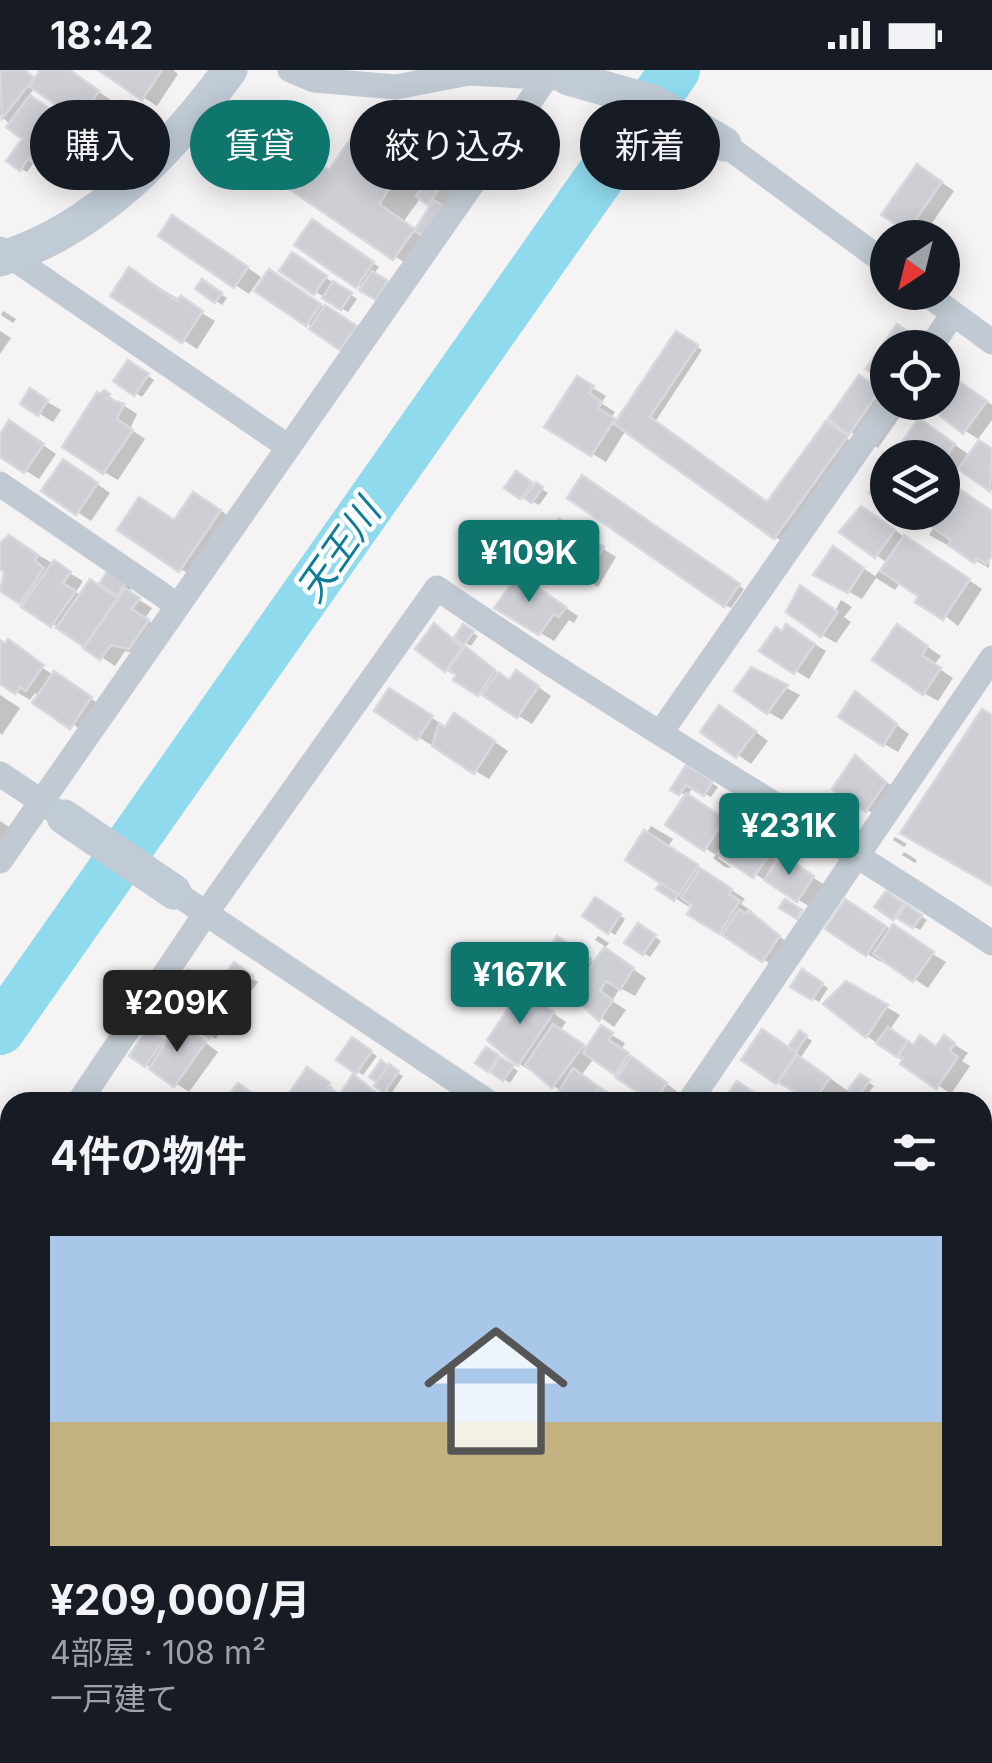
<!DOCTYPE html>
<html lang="ja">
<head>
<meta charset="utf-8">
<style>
  :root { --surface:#171b24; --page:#20242c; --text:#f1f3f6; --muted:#9ea1a6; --accent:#0f766e }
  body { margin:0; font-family:Inter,"Noto Sans JP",sans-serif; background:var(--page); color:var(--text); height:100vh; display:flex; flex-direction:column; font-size:38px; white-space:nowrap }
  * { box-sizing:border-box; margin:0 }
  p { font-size:32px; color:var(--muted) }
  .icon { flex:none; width:55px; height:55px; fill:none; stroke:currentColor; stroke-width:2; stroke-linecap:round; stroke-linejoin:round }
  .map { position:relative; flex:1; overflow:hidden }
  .sheet { position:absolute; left:0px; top:1022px; width:992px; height:672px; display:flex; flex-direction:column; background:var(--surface); border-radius:30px 30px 0 0; box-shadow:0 5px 25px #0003 }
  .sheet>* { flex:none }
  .top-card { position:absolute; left:30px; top:30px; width:932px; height:90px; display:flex; gap:20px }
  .needle { width:65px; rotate:215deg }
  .fabs { position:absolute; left:870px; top:150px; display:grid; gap:20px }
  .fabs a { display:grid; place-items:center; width:90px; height:90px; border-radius:50%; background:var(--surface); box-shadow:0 5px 25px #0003; font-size:50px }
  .price { position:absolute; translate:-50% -85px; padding:0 22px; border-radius:10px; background:var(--accent); color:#fff; font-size:32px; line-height:65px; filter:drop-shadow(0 2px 5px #0008) }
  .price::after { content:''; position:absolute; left:50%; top:60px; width:30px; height:22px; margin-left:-15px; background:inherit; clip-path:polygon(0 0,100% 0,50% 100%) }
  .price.active { background:#222; color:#fff }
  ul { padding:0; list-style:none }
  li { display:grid; align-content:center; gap:20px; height:530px; padding:0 50px }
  li span { display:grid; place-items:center; height:310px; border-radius:0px; color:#555 }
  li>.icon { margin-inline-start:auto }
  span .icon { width:180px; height:180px; fill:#fffc; stroke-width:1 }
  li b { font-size:42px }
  h2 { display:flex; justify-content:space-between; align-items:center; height:120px; padding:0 50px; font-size:42px }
  .tag { padding:0 35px; border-radius:45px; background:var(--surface); box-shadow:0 5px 25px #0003; font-size:35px; line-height:90px }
  .tag.active { background:var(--accent); color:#fff }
  .status { display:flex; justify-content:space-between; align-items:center; height:70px; padding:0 50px; background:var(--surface); direction:ltr }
  .status svg { height:28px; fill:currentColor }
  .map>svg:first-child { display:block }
  .shadow { fill:#0003; fill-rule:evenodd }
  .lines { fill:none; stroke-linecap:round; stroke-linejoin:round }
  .river { stroke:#90daee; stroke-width:50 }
  .building { fill:#cdcfd5; stroke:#d7d9de; stroke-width:2.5 }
  .street { stroke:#c1cad2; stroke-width:25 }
  .secondary { stroke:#c1cbd6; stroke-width:35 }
  .labels { text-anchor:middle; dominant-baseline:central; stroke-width:9; stroke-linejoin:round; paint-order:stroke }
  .water-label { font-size:38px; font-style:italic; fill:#0c7c9b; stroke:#fff }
</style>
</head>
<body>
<div class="status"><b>18:42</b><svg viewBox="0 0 49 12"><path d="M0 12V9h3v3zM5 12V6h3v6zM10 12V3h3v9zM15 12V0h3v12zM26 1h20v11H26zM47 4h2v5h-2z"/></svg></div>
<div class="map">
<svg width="992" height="1693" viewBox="0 0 992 1693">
  <rect width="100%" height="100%" fill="#f5f3f3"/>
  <path class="shadow" d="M0,0h22l14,11 7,-11h25l44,31 -19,25 -58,-39 -7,10 57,40 -9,13 19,14 -12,17 -6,-4 -5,7 -37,-23 -8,11 -6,-3 5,-30 -26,-24z
    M102,0h71l5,4 -21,32z
    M389,64l33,8 59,41 -59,91 -136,-90 45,-12zM421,127l13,8 -17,25 -13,-9z
    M931,105l23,16 -32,47 -14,-8z
    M313,152l66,45 -6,8 20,12 -10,15 -85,-57z
    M186,156l75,51 -12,17 -88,-59z
    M292,185l65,44 -9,13 -66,-41z
    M130,200l85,51 -18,28 -83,-54z
    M284,210l77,51 -13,20 -90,-61z
    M202,213l25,15 -5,7 -24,-17z
    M3,241l13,8 -3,4 -12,-8z
    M898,258l31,20h-41v32l-18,-12z
    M0,261l11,7 -11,16z
    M677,264l25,16 -47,72 113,83 65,-78 19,15 -71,99 -155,-111 -20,32 -58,-36 30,-47 28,17 -5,7 14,9 -4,6 7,5z
    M129,293l25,17 -12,17 -25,-16z
    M860,308l46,30 -28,40 -28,-16z
    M942,312l22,4 28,19v15l-14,19 -57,-37h21z
    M31,322l30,18 -8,12 -29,-18z
    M104,323l33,21 -7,15 15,10 -27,41 -14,-8z
    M933,360l38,26 9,-13 12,8v39l-33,-24 -13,17 46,29 -3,56 -60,-33 6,-9 -13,-9 -5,5 -16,-10h41l3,-33z
    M24,362l32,22 -17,25 -39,-25v-16z
    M77,400l33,23 -19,28 -47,-31z
    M517,404l31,19 -9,12 -32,-18z
    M589,412l155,107 -13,19 -6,-3z
    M215,437l26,17 -40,58 -81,-53 55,-7z
    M875,447l107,72 -24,37 -57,-45 -6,9 -19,-12 -14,21 -45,-25 31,-16 27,18 11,-14 -43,-30z
    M560,452l56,35 -18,30 -57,-35z
    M23,476l60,35 -7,11 5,4 28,-4v-20l23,15 -4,6 24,15 -7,10 16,12 -18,25 -18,-4 -10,15 -115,-78 8,-17 -8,-5v-17z
    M532,515l46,31 -4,7 -5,-3 -15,21 -56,-33z
    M841,530l11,7 -8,10 7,5 -15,21 -14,-8z
    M435,556l76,57 19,-2 21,15 -19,28 -86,-54z
    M464,557l14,9 -7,10 -14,-8z
    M787,557l39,24 -17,28 -47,-29z
    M911,566l30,20 -7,9 19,13 -15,23 -14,-8z
    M0,571l104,66 -19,27 -45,-38 -5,-3 -5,7 -30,-18z
    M752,600l48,25 -18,25 -14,-8z
    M855,624l54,40 -11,18 -14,-8z
    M0,625l20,13 -18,27 -2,-2z
    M404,629l43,29 21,-4 40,27 -19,28 -71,-42z
    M734,646l34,25 -17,23 -47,-33z
    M856,688l42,33 -18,26 -13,-7z
    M687,698l31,19 -7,10 -18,-10 -6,9 -13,-7z
    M700,734l77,48 -3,6 5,4 17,4 30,20 -14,22 -90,-54 -4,4 14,10 -7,-1 -12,-9 3,-3 -48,-30z
    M0,751l17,11 -17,25z
    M651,756l22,13 -5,8 77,52 -4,5 11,7 -2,3 42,32 -15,22 -86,-55 5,-8 -5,-3 -2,5 -29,-19 4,-6 -35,-23z
    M895,767l12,7 -3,3 -11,-7z
    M904,782l13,8 -2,3 -13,-8z
    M886,824l41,26 -7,10 -42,-23z
    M596,830l29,19 -10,16 -30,-19z
    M859,840l87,52 -18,26 -45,-30 -2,4 -14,-8z
    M639,856l22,15 -11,16 -22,-14z
    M598,866l11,7 -3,4 -11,-7z
    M572,878l24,16 22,-5 28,19 -11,18 -15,-8 -8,13 14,9 -12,17 -77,-56z
    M234,896l24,16 -10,13 -23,-16z
    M803,902l25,16 -9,14 -25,-16z
    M208,907l31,23 -23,39 -6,-3 -11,-57z
    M847,914l53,31 -11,16 25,17h24l6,-10 24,15 -6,8 8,5 -19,28 -84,-58z
    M535,931l31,21 -6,9 28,18 13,-20 24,14 -4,7 58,43 -7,9h-14l-64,-44 -13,18 39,26 -67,-1 7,-11 -48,-31z
    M192,963l26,19 -29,40 -57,-37 30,-15 5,4z
    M800,963l12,8 -11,16 48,35 -7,10h-30l-35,-20z
    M352,970l25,16 -14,19 -24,-16z
    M487,980l31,21 -8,12 -31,-21z
    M381,994l22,12 -12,18 -19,-18z
    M354,1007l35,25 -103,-1 35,-23 21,18z
    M861,1007l13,9 -9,12 -13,-8z
    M982,1097l10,6v72l-10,-6z
    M0,1293l10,5v78l-10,17z
    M982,1419l10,6 -10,16z
    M0,1684l14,9h-14z
    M88,1685h27l-5,8z
    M279,1685h41l-5,8h-42z
    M339,1685h70l14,8h-73z
    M450,1685h81l20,8h-91z
    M594,1685h9l5,4 -16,4z
    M718,1685h71l13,8h-71z
    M870,1685h110l8,5 -113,3z
    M50,1686l12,7h-17z"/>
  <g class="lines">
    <path class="river" d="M0,960l675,-960"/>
  </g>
  <path class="building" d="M0,0h25l9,8 -32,41z
    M40,0h30l29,21 -21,30 -49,-35z
    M98,0h64l-20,30z
    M30,25l51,36 -10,14 20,14 -15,20 -5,-4 -6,8 -8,-3 -29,-21 -8,12 -14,-10 16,-22 -16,-12z
    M365,48l22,15 7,-10 61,42 -27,40 -12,-9 5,-7 -22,-15 -20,30 36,25 -22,31 -110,-75 21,-31 25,16z
    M917,94l25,18 -35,50 -26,-17z
    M434,130l9,6 -20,30 -9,-5z
    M172,145l76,52 -14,21 -76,-52z
    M312,149l62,43 -18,26 -62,-43z
    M292,182l35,24 -13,19 -35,-24z
    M129,197l48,34 4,-5 22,15 -21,32 -72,-47z
    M269,199l52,35 -15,22 -52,-35z
    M372,201l16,10 -12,19 -17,-10z
    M202,209l20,14 -7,10 -20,-14z
    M333,211l19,12 -11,17 -19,-12z
    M325,235l32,21 -17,24 -31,-21z
    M897,254l20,14 -7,10h-22l-2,34 -20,-13z
    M676,261l22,14 -48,72 117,85 59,-81 22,15 -74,103 -160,-115z
    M128,290l21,14 -15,22 -21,-15z
    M859,305l21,15 -31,45 -21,-16z
    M950,305l37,26 -24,33 -35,-28 14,-4v-16z
    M577,306l17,10 -5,7 13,9 -4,6 17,11 -24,37 -47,-29z
    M30,318l18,12 -10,16 -18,-12z
    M104,320l6,4 -4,4 18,6 -7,15 16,11 -30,44 -41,-27 35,-55 3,2z
    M919,348l36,26 -13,18v-4h-33l-12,-9z
    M9,350l35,24 -20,29 -24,-16v-23z
    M979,370l13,9 -2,43 -32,-23z
    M63,389l35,24 -22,32 -35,-24z
    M516,401l16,11 -12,17 -16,-11z
    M888,401v35l-19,-13z
    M582,405l158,109 -16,23 -157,-109z
    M943,408l49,33v45l-6,8 -9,-6 -3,5 -26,-18 3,-5 -34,-23 3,-5h22z
    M536,412l7,5 -11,16 -8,-5z
    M193,422l28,18 -42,62 -62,-42 22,-33 35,23z
    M861,436l34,24 -20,28 -36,-26z
    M559,449l45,28 -21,34 -46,-29z
    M9,465l29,20 -3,6 9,7 -24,36 -20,-13 4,-19 -4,-3v-26z
    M904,465l66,44 -27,41 -28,-18 3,-6 -38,-25z
    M833,476l31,22 -16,25 -35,-18z
    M54,490l17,12 -8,11 13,8 -25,36 -30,-20z
    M109,499l18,12 -10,15 -18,-12z
    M518,504l48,33 -7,10 -5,-3 -15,21 -45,-27z
    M90,509l28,19 -34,49 -28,-19z
    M800,515l38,27 -17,25 -35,-25z
    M125,518l15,10 -8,11 17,11 -20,29 -18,-4 -11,15 -17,-12z
    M434,553l28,24 -17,25 -30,-23z
    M463,554l11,7 -10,14 -10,-7z
    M786,554l29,20 -21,30 -35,-23 17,-24 6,4z
    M897,554l31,22 -6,9 19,13 -18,27 -51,-35z
    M8,569l36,26 -18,26 -6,-4 -5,7 -15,-10v-44l5,4z
    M465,576l30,24 -17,26 -25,-16 3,-5 -8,-5z
    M751,597l37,18 -21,29 -33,-23z
    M516,600l23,16 -22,32 -35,-23 16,-23 11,8z
    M54,601l38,26 -22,32 -38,-26z
    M389,618l44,28 -16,24 -43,-29z
    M855,621l42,33 -14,22 -45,-29z
    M719,635l37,26 -20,27 -36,-26z
    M982,639l10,6v171l-92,-53z
    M454,643l41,28 -21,33 -42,-28 7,-23 6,4z
    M855,685l31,27 -20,30 -34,-23z
    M686,695l27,16 -9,15 -18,-11 -7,10 -9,-5z
    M686,723l39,26 -21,32 -39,-26z
    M737,754l28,18 -4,6 9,6 -17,24 -36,-24z
    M644,760l54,35 -19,30 -54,-35z
    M781,784l33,22 -17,26 -33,-22z
    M700,798l32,21 -3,5 11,7 -21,33 -32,-20 5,-8 -11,-8z
    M660,813l18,11 -4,7 -18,-12z
    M886,821l18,12 -11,17 -19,-13z
    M595,827l26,17 -13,20 -26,-18z
    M785,829l17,11 -5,9 -18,-11z
    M845,829l41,27 -20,30 -41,-27z
    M906,834l16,11 -9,13 -16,-10z
    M739,839l7,5 2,-4 32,26 -18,26 -40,-27z
    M638,853l18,12 -13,20 -19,-12z
    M893,854l41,28 -21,30 -40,-28z
    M557,866l34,23 -24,35 -33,-22z
    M604,877l30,21 -14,22 -14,-9 -6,10 13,9 -14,21 -28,-25z
    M234,892l19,14 -12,18 -20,-14z
    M802,899l21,14 -11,17 -22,-13z
    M189,900l9,6 4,-5 32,24 -25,43 -45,-34z
    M846,911l42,24 -22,33 -43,-34z
    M521,920l33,22 -36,54 -31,-26z
    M177,952l29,20 -32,45 -25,-18z
    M553,954l31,21 -32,43 -27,-23z
    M601,955l12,8 -4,7 20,13 -14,22 -32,-22z
    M888,957l20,14 -11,16 -21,-14z
    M148,958l15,12 -18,27 -16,-11z
    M762,959l35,24 -21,31 -35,-24z
    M800,960l7,6 -11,16 -8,-5z
    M920,965l16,11 8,-11 11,8 -5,8 8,6 -22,32 -36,-25 3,-6 -5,-3 10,-14 5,4z
    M352,967l20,14 -16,23 -20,-14z
    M486,977l13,8 -11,17 -13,-9z
    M797,985l33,23 -17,24 -35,-20z
    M631,986l36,27 -13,19 -38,-24z
    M500,987l14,8 -11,16 -13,-9z
    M381,990l7,6 -11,16 -8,-5z
    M389,994l10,7 -15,22 -10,-7z
    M307,997l23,16 -2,4 11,7 -6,8h-50z
    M573,998l26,19 -10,15h-37z
    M353,1004l28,23 -4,5h-42z
    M860,1004l10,6 -12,17 -10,-7z
    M737,1011l31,21h-46z
    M238,1013l21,15 -3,4h-19l-9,-6z
    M599,1017l23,15h-33z
    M992,1127v51l-10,-6v-30z
    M992,1209v44l-4,6 -6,-4v-32z
    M992,1313v47l-10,-7v-26z
    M3,1496l7,5v23l-10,-7z
    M128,1685h32l12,8h-41l-6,-4z
    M276,1685h36l-3,5 4,3h-43z
    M334,1685h49l-5,8h-32z
    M389,1685h25l9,6 -40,2z
    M443,1685h35l-6,8h-17z
    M488,1685h43l-6,8h-43z
    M732,1685h34l-5,8h-28l-4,-3z
    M776,1685h17l12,8h-34z
    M867,1685h41l-5,8h-32l-7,-5z
    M917,1685h56l-5,8h-44z"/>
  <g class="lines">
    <path class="street" d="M290,0l24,10 82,7 73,-14 89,5
      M724,74l164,121
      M0,179l287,197
      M924,222l68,50
      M930,278l23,-34
      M0,414l177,121
      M661,662l230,-330
      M0,704l54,36
      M0,791l546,-783
      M174,822l314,210
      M79,1032l127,-189 231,-325c181,125 372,233 555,355
      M689,1032l303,-444
      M0,1144l10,-14
      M0,1255l10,7
      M982,1391l10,7
      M0,1550l10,7
      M982,1650l10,6
      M196,1685l11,8
      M635,1685l12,8
      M250,1693l6,-8"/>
    <path class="secondary" d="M568,8l85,24 71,42
      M0,189c97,-29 172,-111 230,-189
      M64,747l110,75"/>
  </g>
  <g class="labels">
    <g class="water-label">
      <text transform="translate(338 480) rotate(-55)">天王川</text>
    </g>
  </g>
</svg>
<div class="fabs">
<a><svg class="needle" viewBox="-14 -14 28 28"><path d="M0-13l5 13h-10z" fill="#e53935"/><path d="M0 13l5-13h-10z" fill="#9ea1a6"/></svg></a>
<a><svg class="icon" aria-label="locate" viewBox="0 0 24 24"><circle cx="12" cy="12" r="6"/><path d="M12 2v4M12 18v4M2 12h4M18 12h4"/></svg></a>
<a><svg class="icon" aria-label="layers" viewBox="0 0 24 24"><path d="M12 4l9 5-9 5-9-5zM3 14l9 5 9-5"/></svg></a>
</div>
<b class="price" style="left:529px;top:535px">¥109K</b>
<b class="price" style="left:789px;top:808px">¥231K</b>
<b class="price" style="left:520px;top:957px">¥167K</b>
<b class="price active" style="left:177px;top:985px">¥209K</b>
<div class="top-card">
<a class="tag">購入</a>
<a class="tag active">賃貸</a>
<a class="tag">絞り込み</a>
<a class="tag">新着</a>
</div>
<section class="sheet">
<h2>4件の物件<svg class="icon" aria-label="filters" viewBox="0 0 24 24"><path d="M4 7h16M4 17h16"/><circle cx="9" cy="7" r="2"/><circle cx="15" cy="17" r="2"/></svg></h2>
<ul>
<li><span style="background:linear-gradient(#a9c7e8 60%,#c2b280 0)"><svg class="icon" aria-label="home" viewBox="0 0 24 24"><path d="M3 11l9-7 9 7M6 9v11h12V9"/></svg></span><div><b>¥209,000/月</b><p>4部屋 · 108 m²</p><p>一戸建て</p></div></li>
</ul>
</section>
</div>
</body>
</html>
